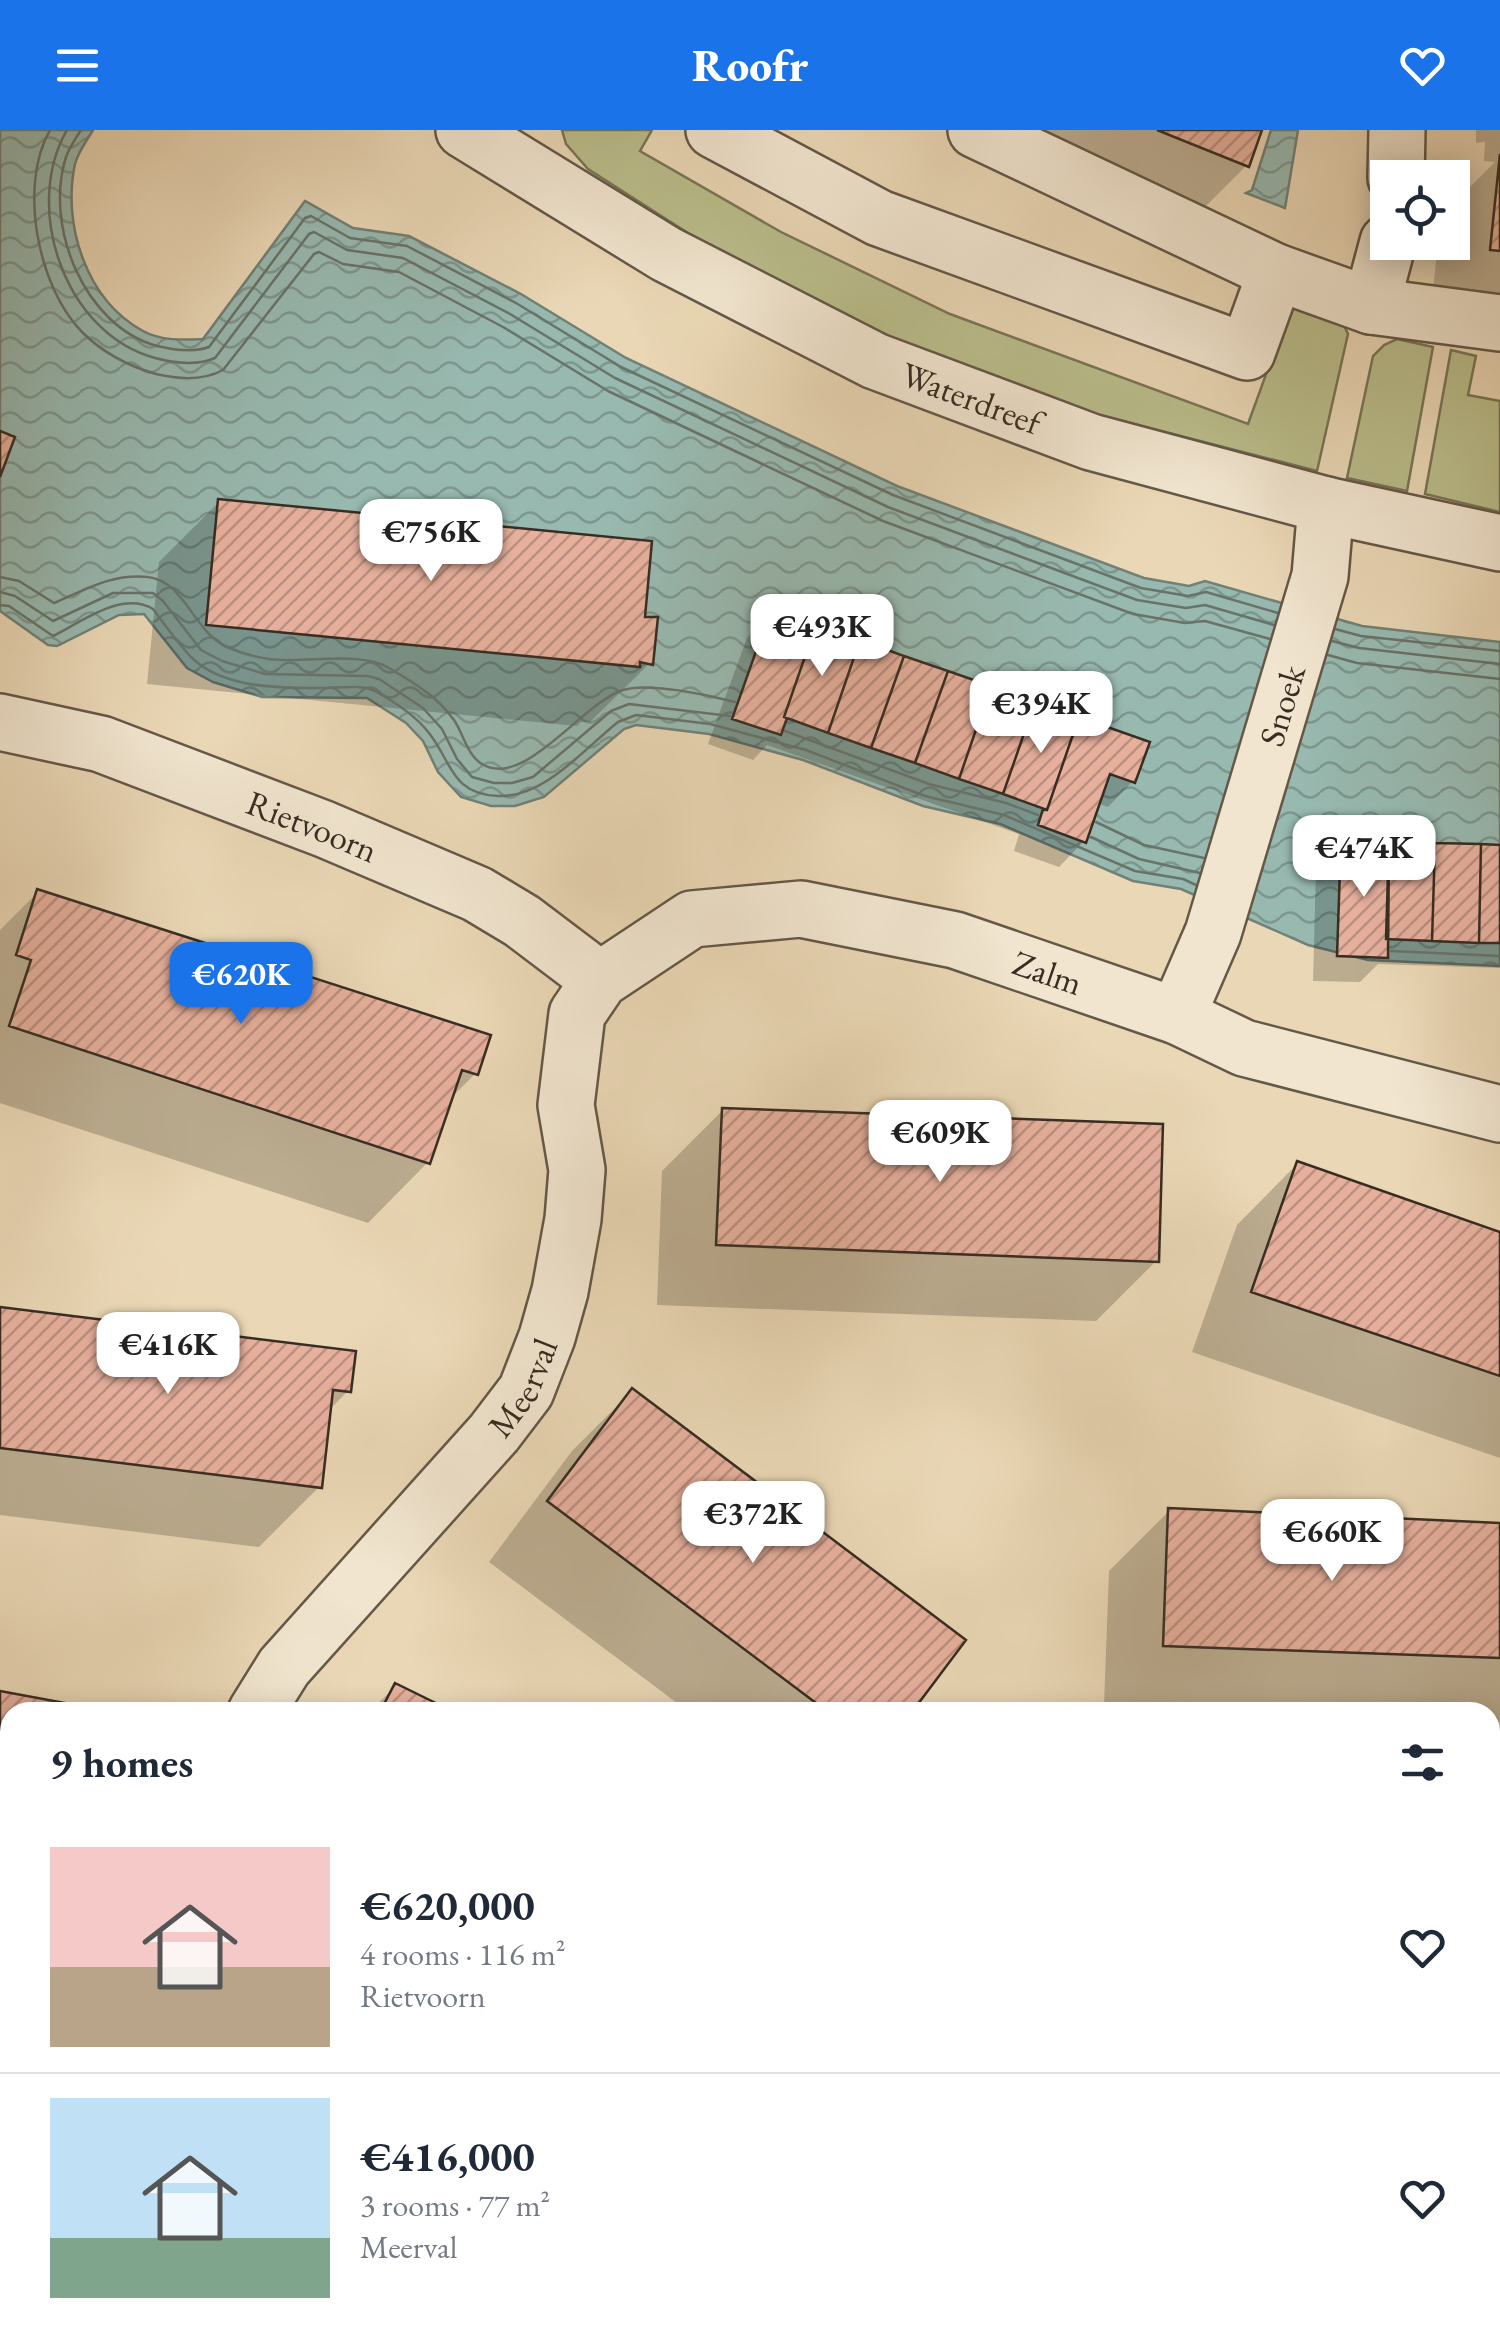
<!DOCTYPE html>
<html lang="en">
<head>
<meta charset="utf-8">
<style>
  :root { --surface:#fff; --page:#f6f6f7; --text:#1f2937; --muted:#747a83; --line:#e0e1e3; --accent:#1a73e8 }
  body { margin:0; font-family:"EB Garamond",serif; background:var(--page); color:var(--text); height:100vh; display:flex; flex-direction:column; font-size:38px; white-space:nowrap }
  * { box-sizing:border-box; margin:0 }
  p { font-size:32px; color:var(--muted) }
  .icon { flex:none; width:55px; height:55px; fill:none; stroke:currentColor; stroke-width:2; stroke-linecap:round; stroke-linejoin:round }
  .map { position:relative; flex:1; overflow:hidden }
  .panel { position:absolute; left:0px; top:1572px; width:1500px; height:642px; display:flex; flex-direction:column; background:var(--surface); border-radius:30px 30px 0 0; box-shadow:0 5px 25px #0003 }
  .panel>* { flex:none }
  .fabs { position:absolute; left:1370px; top:30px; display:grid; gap:20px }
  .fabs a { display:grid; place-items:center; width:100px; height:100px; border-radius:0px; background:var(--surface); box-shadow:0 5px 25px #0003; font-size:50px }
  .price { position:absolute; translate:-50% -85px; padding:0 22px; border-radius:20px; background:#fff; color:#222; font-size:32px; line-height:65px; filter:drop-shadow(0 2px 5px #0008) }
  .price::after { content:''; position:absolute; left:50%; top:60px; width:30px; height:22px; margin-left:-15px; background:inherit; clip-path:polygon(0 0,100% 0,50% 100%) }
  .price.current { background:var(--accent); color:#fff }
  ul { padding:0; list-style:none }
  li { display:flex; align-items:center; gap:30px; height:250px; padding:0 50px }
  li+li { border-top:2px solid var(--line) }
  li span { display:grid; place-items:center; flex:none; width:280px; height:200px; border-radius:0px; color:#555 }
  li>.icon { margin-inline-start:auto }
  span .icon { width:120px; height:120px; fill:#fffc; stroke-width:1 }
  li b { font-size:42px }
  h2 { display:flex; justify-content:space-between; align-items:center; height:120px; padding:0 50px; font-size:42px }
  header { display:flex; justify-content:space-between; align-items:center; height:130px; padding:0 50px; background:var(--accent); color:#fff; font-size:45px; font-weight:800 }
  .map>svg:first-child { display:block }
  .grass { fill:#babd8b; stroke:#787556; stroke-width:2.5 }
  .water { fill:url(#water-waves); stroke:#718177; stroke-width:2.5 }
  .shadow { fill:#0003 }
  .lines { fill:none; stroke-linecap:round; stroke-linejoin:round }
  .shore { stroke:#687369; stroke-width:2.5 }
  .building { fill:url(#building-hatch); stroke:#372d22; stroke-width:2.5 }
  .minor-casing { stroke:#645847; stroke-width:60 }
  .tertiary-casing { stroke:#645847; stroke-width:60 }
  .minor { stroke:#f1e5cf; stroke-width:55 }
  .tertiary { stroke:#f1e5cf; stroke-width:55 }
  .labels { text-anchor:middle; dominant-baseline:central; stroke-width:10; stroke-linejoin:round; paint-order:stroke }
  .street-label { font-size:35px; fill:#372d22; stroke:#f1e5cf }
</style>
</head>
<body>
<header><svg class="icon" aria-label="menu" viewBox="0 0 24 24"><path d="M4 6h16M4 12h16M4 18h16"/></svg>Roofr<svg class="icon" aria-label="heart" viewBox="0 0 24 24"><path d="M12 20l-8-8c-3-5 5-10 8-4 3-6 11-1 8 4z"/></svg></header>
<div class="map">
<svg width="1500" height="2214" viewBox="0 0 1500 2214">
  <defs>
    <pattern id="water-waves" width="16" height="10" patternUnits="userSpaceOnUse" patternTransform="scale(2.5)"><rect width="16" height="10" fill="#98b9b0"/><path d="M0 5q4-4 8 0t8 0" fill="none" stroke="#7d978f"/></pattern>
    <pattern id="building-hatch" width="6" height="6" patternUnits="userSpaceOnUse" patternTransform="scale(2.5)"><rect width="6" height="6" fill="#e7b09d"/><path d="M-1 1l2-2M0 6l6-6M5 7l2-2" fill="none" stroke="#bc9080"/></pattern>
  </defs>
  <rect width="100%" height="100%" fill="#ead7b5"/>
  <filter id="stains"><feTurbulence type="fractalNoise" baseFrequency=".002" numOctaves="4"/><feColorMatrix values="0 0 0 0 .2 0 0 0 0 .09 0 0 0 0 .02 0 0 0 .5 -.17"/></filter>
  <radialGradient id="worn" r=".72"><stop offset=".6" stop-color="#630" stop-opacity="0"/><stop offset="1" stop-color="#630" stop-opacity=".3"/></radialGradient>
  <path class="grass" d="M562,0h90l-12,21 141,81 169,82 298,110 41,-113 18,-9 28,5 13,27 -31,137 -272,-70 -158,-63 -121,-55 -178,-114 -22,-25z
    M1397,209l36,8 -26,144 -60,-13 26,-122 11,-11z
    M1451,220l25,6 -8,39 32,6v111l-75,-18z
    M1500,2177v37h-116l29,-9h77v-24z"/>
  <path class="water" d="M0,0h93c-6,10 -15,22 -18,34 -13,60 11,136 68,167 18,10 40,9 60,8l102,-138 48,27 56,8 112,58 105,64 271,128 247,92 45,8 16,-5 157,45 138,16v324l-132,-6 -60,-15 -127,-56 -48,-8 -133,-57 -77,-18 -120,-46 -94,-26 -73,-9 -12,4 -80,68 -29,9h-24l-30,-9 -23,-25 -15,-31 -17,-18 -39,-25 -105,-1 -49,-15 -26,-14 -43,-54 -25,1 -62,31 -9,-1 -48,-34z
    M1271,0h27l-13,78 -39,-15 6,-3z"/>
  <path class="shadow" d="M958,0h301l-13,36 -60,60z
    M1476,0h24v193l-69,-14 7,-67h14v-37l43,-43 -11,-1 1,-19 -9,1z
    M219,372l423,117 9,43 -61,60h-9l-4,4 -430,-42 12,-122z
    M772,482l361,169 -25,26 -11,-4 -13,38 -25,26 -45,-16 5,-17 -252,-89 -14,15 -45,-16 39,-106z
    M1342,713l158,5v120l-122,-4 -18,18 -47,-1 3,-113z
    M38,762l437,182 -26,26 -21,62 -60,61 -368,-120v-173z
    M723,980l433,151 -60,60 -439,-16 5,-134z
    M1297,1034l203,71v223l-308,-106 45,-127z
    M0,1180l348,81 -20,20 -9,76 -60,60 -259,-32z
    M632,1261l331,249 -54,72h-220l-200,-150 83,-111z
    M1169,1381l331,14v197h-10v-10h-215l-171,-7 5,-134z
    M396,1556l52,26h-79z
    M0,1563l100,19h-90v191l-3,3 -7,-2z
    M1500,1913v118l-10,4v-118z
    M742,2205h210l-44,9h-165z"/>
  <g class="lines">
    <path class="shore" d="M50,0c-32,55 -12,158 32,202 21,21 46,34 74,42 21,5 47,7 67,-4l91,-116 5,-2 24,12 56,8 104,55 105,64 275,130 250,93 52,9 20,-2 65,18
      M67,0c-45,78 -2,204 88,228 19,5 42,8 60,0l94,-124 5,-2 33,18 56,8 107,56 105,64 273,129 249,93 49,8 19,-3 69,20
      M81,0c-5,8 -12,18 -15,27 -22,69 18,169 91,189 17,4 36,7 52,1l96,-129 6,-2 39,22 57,8 109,57 105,64 272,128 248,93 47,8 18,-4 72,21
      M0,447l19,4 35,22c31,-13 58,-30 94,-26 36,4 46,54 77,69 13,6 30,11 44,13 34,5 90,-9 120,9 24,14 49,29 65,52 9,13 13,35 28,44 42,26 100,-61 141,-74 25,-8 86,5 112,12
      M0,462l15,4 38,25 60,-28h40l10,8 38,49 21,11 43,13 103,2 11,3 44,29 19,21 15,30 15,18 22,6h18l21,-6 78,-66 18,-7 101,12
      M0,475l9,1 44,30c27,-13 69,-46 100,-27 12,16 24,33 38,48 32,32 90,31 131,31 16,0 39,-4 53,3 20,11 40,24 54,42 23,29 22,61 69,63 46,2 86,-47 120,-74l18,-7 74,9 96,26 119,46 79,19 131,56 48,8 13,6
      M1335,499l26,7 139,15
      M1332,511l27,7 141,16
      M1328,525l29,8 143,16
      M785,601l144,53 77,19 32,12
      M1096,692l48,23 60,13
      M1091,707l48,22 61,14
      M1391,821l109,5"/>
  </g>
  <path class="building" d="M1157,0h105l-13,37z
    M1500,24v97l-10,-1z
    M0,301l15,6 -15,40z
    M218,369l434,42 -7,76h13l-5,48 -13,-3v5l-434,-42z
    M771,479l45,16 -32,92 3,1 -6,17 -49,-16z
    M816,495l44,15 -32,93 -44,-16z
    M860,510l44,16 -33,92 -43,-15z
    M904,526l44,15 -33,92 -44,-15z
    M948,541l43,15 -32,93 -44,-16z
    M991,556l44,16 -32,92 -44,-15z
    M1035,572l44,15 -32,93 -44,-16z
    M1079,587l71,25 -15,41 -25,-9 -24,69 -48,-18 5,-16 4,1z
    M1341,710l48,2 -1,116 -51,-2z
    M1389,712l46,1 -3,98 -46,-2z
    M1435,713l46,1 -2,99 -47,-2z
    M1481,714l19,1v98h-21z
    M37,759l454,146 -13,40 -16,-5 -32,94 -421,-138 22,-66 -15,-5z
    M722,978l441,16 -4,138 -443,-17z
    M1297,1031l203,71v144l-249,-84z
    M0,1177l356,44 -5,41 -18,-2 -11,98 -322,-40z
    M632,1258l334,252 -54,72h-84l-281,-211z
    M1168,1378l332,15v135l-337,-12z
    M395,1553l59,29h-74z
    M0,1561l113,21h-103v123l-10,-2z
    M1492,1914l8,21v83l-10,4z
    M772,2205h50l1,7 -49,2z"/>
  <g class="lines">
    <g class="minor-casing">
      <g id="minor">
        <path d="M714,0l165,88 368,134 29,-80 95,34 129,17"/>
        <path d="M976,0l300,142"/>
        <path d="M1396,48l1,-48"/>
        <path d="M1371,176l17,-64"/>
        <path id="s1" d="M0,592l101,22 223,85 153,65 45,27 78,59"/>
        <path id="s2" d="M1177,886l36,-83 107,-357 6,-71"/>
        <path id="s3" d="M256,1582l28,-45 210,-234 32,-42 21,-54 13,-46 13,-72 4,-49 -11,-65 11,-91 23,-34 92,-61 109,-10 154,31 222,76 67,32 256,66"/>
        <path d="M1490,2097l10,-3"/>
        <path d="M46,2214l5,-9"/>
        <path d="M1128,2214l28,-9"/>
      </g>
    </g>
    <g class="tertiary-casing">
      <g id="tertiary">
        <path id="s4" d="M464,0l202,124 209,107 216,81 235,63 174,38"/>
      </g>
    </g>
    <use href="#minor" class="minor"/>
    <use href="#tertiary" class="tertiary"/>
  </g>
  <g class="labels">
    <g class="street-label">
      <text stroke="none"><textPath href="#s4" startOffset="575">Waterdreef</textPath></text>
      <text stroke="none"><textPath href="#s2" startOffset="328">Snoek</textPath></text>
      <text stroke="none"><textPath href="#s1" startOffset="330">Rietvoorn</textPath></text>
      <text stroke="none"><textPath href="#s3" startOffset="1322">Zalm</textPath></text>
      <text stroke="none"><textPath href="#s3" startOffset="422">Meerval</textPath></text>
    </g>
  </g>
  <rect width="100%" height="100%" filter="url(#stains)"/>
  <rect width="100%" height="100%" fill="url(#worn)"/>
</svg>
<div class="fabs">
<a><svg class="icon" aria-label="locate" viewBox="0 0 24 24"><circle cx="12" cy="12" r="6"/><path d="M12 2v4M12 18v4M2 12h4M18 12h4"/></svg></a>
</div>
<b class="price" style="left:431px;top:454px">€756K</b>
<b class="price" style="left:822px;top:549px">€493K</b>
<b class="price" style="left:1041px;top:626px">€394K</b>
<b class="price" style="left:1364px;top:770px">€474K</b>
<b class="price current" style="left:241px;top:897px">€620K</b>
<b class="price" style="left:940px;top:1055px">€609K</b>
<b class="price" style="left:168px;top:1267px">€416K</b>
<b class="price" style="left:753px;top:1436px">€372K</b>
<b class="price" style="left:1332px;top:1454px">€660K</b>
<section class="panel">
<h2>9 homes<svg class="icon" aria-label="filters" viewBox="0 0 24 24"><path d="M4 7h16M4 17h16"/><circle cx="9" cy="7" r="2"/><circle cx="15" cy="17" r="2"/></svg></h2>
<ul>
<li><span style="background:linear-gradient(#f6c9c9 60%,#b9a48a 0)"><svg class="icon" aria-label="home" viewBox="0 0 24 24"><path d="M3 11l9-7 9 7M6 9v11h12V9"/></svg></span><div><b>€620,000</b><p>4 rooms · 116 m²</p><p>Rietvoorn</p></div><svg class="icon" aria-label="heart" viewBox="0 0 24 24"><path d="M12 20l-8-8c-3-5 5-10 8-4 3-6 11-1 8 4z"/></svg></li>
<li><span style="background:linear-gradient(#bfe0f5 70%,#7fa58c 0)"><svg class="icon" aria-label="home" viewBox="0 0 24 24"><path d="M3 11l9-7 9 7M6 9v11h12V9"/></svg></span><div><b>€416,000</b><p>3 rooms · 77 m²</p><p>Meerval</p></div><svg class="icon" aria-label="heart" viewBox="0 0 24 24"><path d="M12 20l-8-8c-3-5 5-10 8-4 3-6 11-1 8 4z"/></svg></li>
</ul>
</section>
</div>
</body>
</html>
